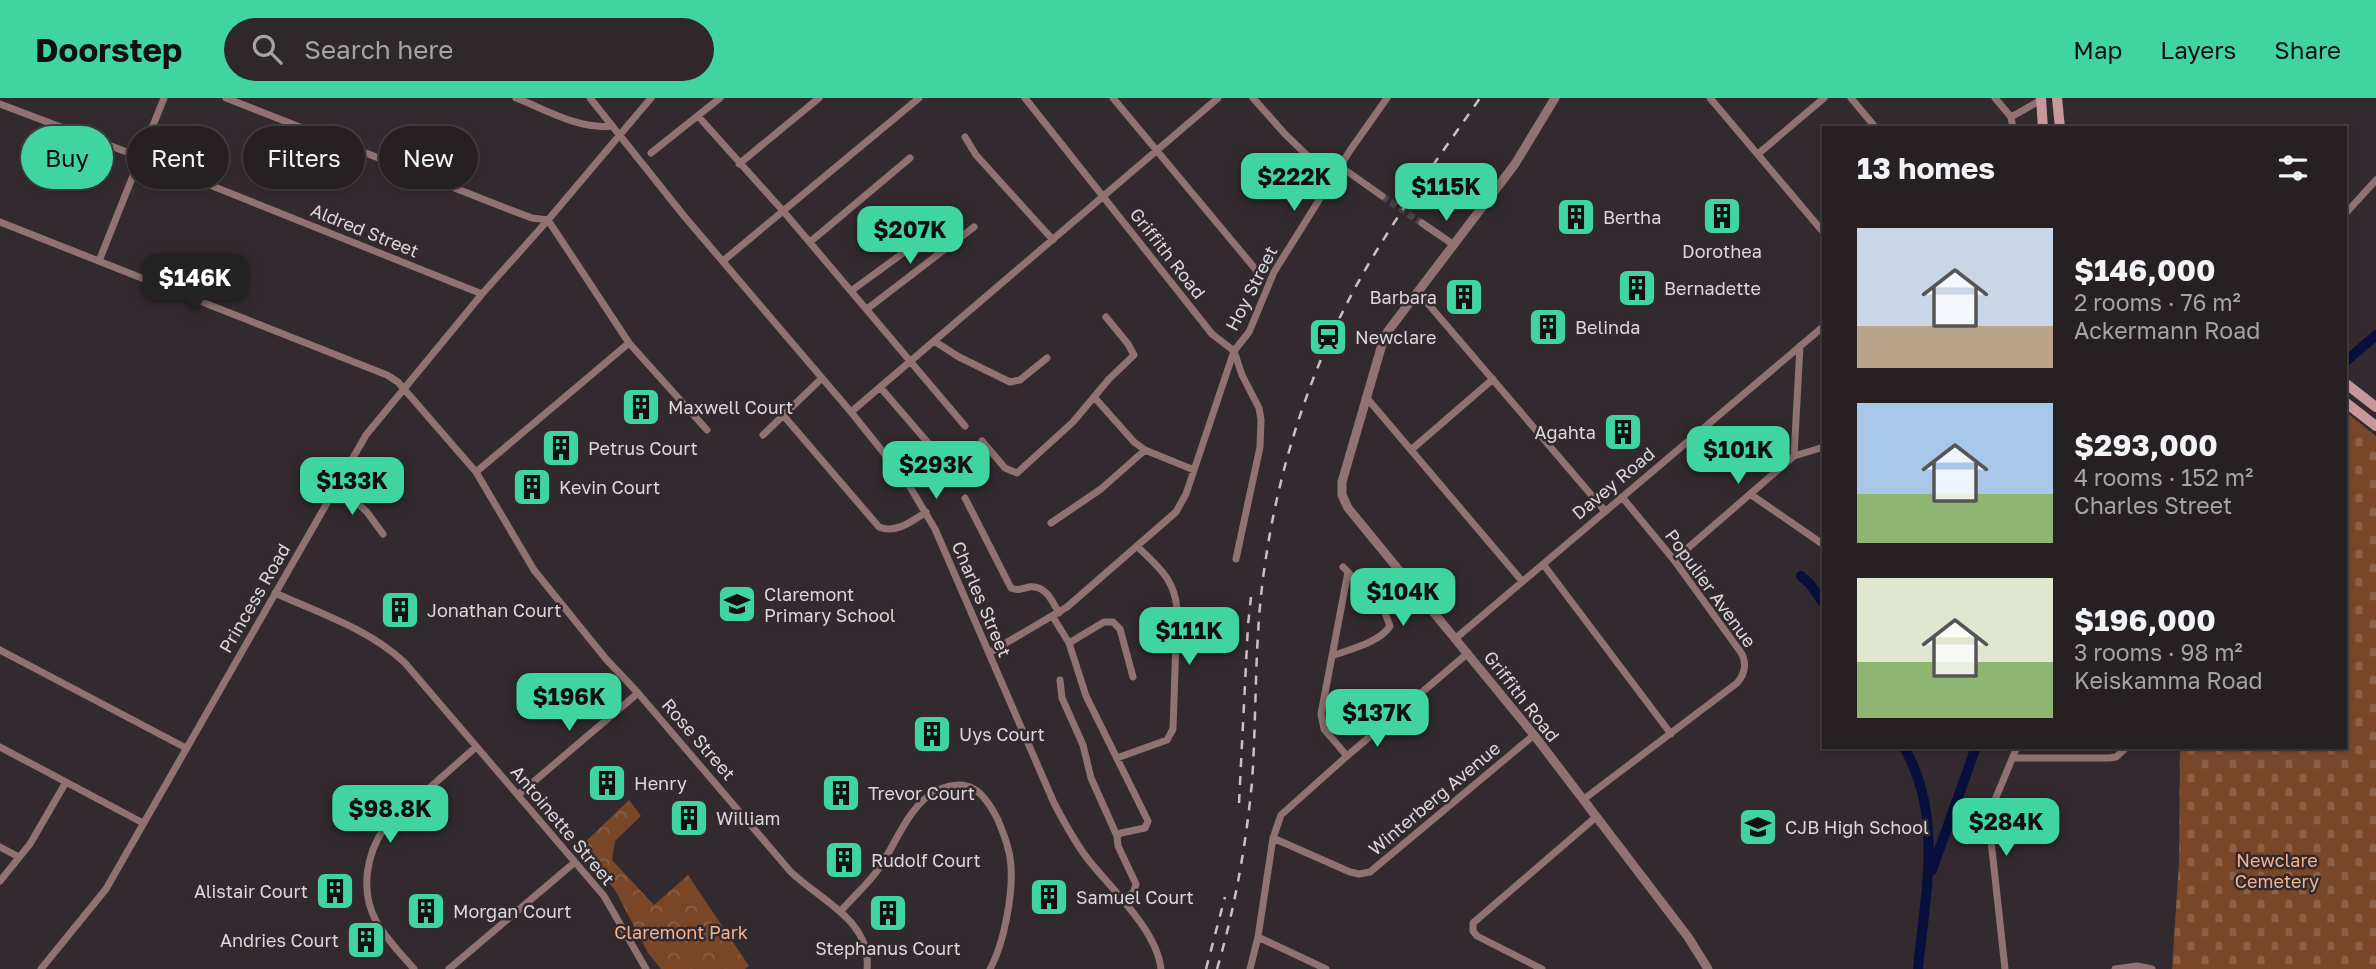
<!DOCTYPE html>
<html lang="en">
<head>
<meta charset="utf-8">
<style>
  :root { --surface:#262023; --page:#2e282b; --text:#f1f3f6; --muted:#a4a3a6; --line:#423e41; --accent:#40d4a1 }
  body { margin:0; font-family:"Golos Text",sans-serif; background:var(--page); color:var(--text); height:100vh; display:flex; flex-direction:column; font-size:26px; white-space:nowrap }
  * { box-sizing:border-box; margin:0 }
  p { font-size:23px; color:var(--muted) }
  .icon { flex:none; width:38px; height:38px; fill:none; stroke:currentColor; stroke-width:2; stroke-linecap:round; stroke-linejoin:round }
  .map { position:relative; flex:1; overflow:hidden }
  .panel { position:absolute; left:1822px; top:28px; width:525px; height:623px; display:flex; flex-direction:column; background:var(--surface); border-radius:0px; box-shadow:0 2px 5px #0004,0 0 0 2px var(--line) }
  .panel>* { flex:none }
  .guide { position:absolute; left:21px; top:28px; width:665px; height:63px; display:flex; gap:14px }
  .price { position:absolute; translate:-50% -60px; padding:0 16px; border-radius:14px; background:var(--accent); color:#111; font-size:23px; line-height:46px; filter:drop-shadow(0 2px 4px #0008) }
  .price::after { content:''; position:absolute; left:50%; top:42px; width:21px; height:16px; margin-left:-10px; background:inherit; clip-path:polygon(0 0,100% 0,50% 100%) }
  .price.on { background:#222; color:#fff }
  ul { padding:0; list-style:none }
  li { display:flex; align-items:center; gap:21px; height:175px; padding:0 35px }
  li span { display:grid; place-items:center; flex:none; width:196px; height:140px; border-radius:0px; color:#555 }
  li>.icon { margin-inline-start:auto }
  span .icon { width:84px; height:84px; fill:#fffc; stroke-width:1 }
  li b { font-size:30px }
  h2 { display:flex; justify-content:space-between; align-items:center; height:84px; padding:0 35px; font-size:30px }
  .pill { padding:0 24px; border-radius:32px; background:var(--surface); box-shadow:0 2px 5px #0004,0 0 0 2px var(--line); font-size:24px; line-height:63px }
  .pill.on { background:var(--accent); color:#111 }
  header { display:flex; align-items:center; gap:42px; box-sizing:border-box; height:98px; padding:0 35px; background:var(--accent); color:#111 }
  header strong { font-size:33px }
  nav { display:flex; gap:38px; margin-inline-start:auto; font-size:24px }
  .search { width:490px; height:63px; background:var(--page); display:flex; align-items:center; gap:18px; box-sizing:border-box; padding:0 24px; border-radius:38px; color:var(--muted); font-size:26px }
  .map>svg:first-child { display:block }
  .cemetery { fill:url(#cemetery-stones) }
  .park { fill:url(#park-crowns) }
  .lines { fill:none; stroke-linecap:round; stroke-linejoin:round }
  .canal { stroke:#090f3d; stroke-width:10 }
  .minor-tunnel { stroke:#4c4449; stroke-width:7; stroke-dasharray:7 3.5; stroke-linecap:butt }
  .minor { stroke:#917273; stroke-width:7 }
  .tertiary { stroke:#917273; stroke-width:9 }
  .secondary { stroke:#c9989b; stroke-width:10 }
  .rail { stroke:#c7c2c5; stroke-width:2.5; stroke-dasharray:9 9; stroke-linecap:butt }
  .labels { text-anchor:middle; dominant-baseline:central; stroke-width:5; stroke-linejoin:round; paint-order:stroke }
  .poi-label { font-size:18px; fill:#dcd7da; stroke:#322a2f; text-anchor:start }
  .street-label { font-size:18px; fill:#dcd7da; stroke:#322a2f }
  .park-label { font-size:18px; fill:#f5b28d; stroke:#322a2f }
</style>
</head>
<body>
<header>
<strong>Doorstep</strong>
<div class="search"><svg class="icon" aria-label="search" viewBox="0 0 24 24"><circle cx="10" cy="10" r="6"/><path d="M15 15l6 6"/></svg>Search here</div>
<nav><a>Map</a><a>Layers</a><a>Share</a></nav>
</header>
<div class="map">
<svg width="2376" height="871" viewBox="0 0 2376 871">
  <defs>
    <pattern id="cemetery-stones" width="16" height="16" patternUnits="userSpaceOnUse" patternTransform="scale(1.75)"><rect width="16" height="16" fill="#794628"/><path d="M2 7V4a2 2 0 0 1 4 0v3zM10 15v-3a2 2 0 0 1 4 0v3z" fill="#8b6047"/></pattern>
    <pattern id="park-crowns" width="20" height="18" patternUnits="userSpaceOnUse" patternTransform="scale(1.75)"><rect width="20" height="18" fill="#794628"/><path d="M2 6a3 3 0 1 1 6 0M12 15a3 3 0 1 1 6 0" fill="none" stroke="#8b6047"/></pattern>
  </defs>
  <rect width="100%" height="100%" fill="#322a2f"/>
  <path class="cemetery" d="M2345,313l31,25v533h-204l7,-106 1,-116h165z"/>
  <path class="park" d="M629,702l12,16 -26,25 -3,19 42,45 34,-30 61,91 -4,3h-84l-13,-16 -33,-63 -36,-42z"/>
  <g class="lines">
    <path class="canal" d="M2345,264l31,-27
      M1801,478l9,8 14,20
      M1904,649c40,71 21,146 14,222
      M1932,772l44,-123"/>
    <path class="minor-tunnel" d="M1382,98l40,27"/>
    <path class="minor" d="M226,0l277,109 29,11 16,2 81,123 78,87
      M516,0c29,11 63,32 95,28
      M590,0l94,118 167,196 56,70 28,47 119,274c10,19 20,38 33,55 24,31 70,72 74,111
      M1025,0l187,236 22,17 8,24 17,33 2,12 -1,27 -24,112
      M1113,0l144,173
      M1253,0l32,36 30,29
      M1710,0l114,135
      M1851,0l25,30
      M1995,0l16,19 2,11
      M0,6l140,53 342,137
      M698,18l86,96 181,214
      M2011,19l30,-17
      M965,39l11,18 77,85
      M651,55l69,-55
      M1758,56l66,-56
      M739,66l80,-66
      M1341,69l41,29
      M2345,116l31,-34
      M0,124l387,153 11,7 78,90 58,98 72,89 32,34 152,178c29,29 82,49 77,98
      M1422,125l32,22
      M810,144l100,-84
      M99,163l65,-163
      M723,163l196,-163
      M851,193l59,-43 38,-32
      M1418,194l187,219
      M867,211l107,-82
      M934,243l25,16 51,25 10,-2 27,-22
      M880,289l55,64
      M1366,299l156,184
      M1095,300l39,44 11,8 49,20
      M851,314l367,-314
      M783,317l96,112c17,7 33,-6 47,-15
      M763,337l59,-57
      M982,343l23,27 12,5 56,-51 36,-43 25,-24 -6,-11 -22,-27
      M1411,352l82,-71
      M1794,358l6,-110
      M476,374l153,-129
      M337,386l30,28 16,22
      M1750,396l74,51
      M965,400l46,90c8,3 10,1 18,-1 17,-2 23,14 30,26
      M1051,425l50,-34 44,-39
      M1674,462l120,-104 30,-9
      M1543,466l128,170
      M1343,469l5,5 -27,142 3,15 23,27
      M275,495c44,20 94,36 130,70l199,233 42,73
      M1053,519l16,26 17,53 62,125 -3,7 -24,5 -4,3 1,10 18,38 -2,7 -11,11
      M1456,540l368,-312
      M1069,545l35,-21h9l7,7 13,48
      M0,552l186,98
      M989,555l78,-46 109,-95 10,-18 48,-143 15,-19 25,-60 77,-123 36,-51
      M1332,558c18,-7 47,-13 58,-30l-5,-13 -37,-41
      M1060,582l2,18 21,47 8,33 26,58
      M0,649l143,76
      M1117,660l50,-18 6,-11 4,-119c-2,-31 -19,-43 -39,-63
      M2013,660h96l7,-1 11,-10
      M518,697l120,-102
      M1584,701l153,-116c8,-9 10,-18 5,-29l-68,-94 -52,-63
      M1273,740l77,34 9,2 11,-2 164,-137
      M0,749l19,10
      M0,783l30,-37 36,-62
      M841,813c12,-14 28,-28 39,-44 16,-24 29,-62 56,-76 33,-16 48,1 62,29 6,15 12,29 13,46 2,28 -7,78 -21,103
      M1258,839l68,32
      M41,871l65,-80 260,-454 116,-141 66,-74 103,-122
      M414,871c-13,-15 -28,-30 -38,-48 -16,-30 -10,-67 9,-94l91,-80
      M449,871l126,-107
      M1250,871l8,-32 15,-99 8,-23 66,-59 121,-103
      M1542,871l-65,-33 -4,-5v-8l123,-106
      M2005,871l-16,-147 3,-15 25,-60
      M2115,871l22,-3 15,3"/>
    <path class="tertiary" d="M1555,0l-40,66 -127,167 -5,10 -41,141v13l6,13 186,227 154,202 20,32"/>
    <path class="secondary" d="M2041,0l2,30
      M2057,0l3,30
      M2345,285l31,24
      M2345,304l31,24"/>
    <path class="rail" d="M1239,705l9,-178 3,-28
      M1206,871l19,-72
      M1217,871c18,-61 29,-124 35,-187 5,-73 2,-146 13,-218 15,-104 49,-207 103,-299 34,-58 74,-112 112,-167"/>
  </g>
  <defs>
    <g id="building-square" transform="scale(2.0125)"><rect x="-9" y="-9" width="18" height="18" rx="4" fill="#40d4a1" stroke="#322a2f"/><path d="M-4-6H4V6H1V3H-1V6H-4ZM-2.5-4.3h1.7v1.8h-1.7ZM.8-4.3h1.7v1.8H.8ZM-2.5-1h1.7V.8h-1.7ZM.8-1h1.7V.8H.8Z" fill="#111"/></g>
    <g id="station-square" transform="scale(2.0125)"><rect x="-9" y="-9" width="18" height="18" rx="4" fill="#40d4a1" stroke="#322a2f"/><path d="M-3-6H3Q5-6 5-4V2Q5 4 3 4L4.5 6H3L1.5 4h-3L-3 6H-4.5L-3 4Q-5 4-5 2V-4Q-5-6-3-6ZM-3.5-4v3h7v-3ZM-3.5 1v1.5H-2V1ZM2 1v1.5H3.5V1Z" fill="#111"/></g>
    <g id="school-square" transform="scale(2.0125)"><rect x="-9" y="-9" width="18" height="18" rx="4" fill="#40d4a1" stroke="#322a2f"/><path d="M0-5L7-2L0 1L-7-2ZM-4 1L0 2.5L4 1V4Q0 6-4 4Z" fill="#111"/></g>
  </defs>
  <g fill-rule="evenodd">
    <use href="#building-square" x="1722" y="118"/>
    <use href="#building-square" x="1576" y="119"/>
    <use href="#building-square" x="1637" y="190"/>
    <use href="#building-square" x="1464" y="199"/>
    <use href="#building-square" x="1548" y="229"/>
    <use href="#station-square" x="1328" y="239"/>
    <use href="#building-square" x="641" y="309"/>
    <use href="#building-square" x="1623" y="334"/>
    <use href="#building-square" x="561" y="350"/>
    <use href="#building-square" x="532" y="389"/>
    <use href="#school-square" x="737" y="506"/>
    <use href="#building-square" x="400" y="512"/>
    <use href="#building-square" x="932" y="636"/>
    <use href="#building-square" x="607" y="685"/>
    <use href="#building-square" x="841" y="695"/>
    <use href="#building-square" x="689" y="720"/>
    <use href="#school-square" x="1758" y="729"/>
    <use href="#building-square" x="844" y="762"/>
    <use href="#building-square" x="335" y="793"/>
    <use href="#building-square" x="1049" y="799"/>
    <use href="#building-square" x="426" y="813"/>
    <use href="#building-square" x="888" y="815"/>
    <use href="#building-square" x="366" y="842"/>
  </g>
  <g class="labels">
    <g class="poi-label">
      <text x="1603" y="119">Bertha</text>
      <text x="1722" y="153" text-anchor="middle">Dorothea</text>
      <text x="1664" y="190">Bernadette</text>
      <text x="1437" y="199" text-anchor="end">Barbara</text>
      <text x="1575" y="229">Belinda</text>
      <text x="1355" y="239">Newclare</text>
      <text x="668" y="309">Maxwell Court</text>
      <text x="1596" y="334" text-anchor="end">Agahta</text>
      <text x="588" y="350">Petrus Court</text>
      <text x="559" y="389">Kevin Court</text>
      <text x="764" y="496">Claremont<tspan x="764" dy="21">Primary School</tspan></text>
      <text x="427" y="512">Jonathan Court</text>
      <text x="959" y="636">Uys Court</text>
      <text x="634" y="685">Henry</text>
      <text x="868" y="695">Trevor Court</text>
      <text x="716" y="720">William</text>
      <text x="1785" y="729">CJB High School</text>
      <text x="871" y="762">Rudolf Court</text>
      <text x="308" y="793" text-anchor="end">Alistair Court</text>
      <text x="1076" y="799">Samuel Court</text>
      <text x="453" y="813">Morgan Court</text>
      <text x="339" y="842" text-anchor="end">Andries Court</text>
      <text x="888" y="850" text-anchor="middle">Stephanus Court</text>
    </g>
    <g class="street-label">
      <text transform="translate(365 132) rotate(22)">Aldred Street</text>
      <text transform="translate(1168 155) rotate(52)">Griffith Road</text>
      <text transform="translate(1251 190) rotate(-63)">Hoy Street</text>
      <text transform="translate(1613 385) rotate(-40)">Davey Road</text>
      <text transform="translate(1711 490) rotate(54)">Populier Avenue</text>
      <text transform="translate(254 500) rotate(-60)">Princess Road</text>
      <text transform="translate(982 501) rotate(67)">Charles Street</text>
      <text transform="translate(1522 598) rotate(52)">Griffith Road</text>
      <text transform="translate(699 641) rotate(49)">Rose Street</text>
      <text transform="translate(1434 700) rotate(-40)">Winterberg Avenue</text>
      <text transform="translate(563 727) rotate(50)">Antoinette Street</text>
    </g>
    <g class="park-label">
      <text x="2277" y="762">Newclare<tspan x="2277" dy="21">Cemetery</tspan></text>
      <text x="681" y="834">Claremont Park</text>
    </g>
  </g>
</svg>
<b class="price" style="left:1294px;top:115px">$222K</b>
<b class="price" style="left:1446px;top:125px">$115K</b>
<b class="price" style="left:910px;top:168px">$207K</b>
<b class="price on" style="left:195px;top:216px">$146K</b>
<b class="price" style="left:1738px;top:388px">$101K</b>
<b class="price" style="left:936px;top:403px">$293K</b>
<b class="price" style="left:352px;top:419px">$133K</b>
<b class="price" style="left:1403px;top:530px">$104K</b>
<b class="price" style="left:1189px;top:569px">$111K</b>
<b class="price" style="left:569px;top:635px">$196K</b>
<b class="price" style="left:1377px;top:651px">$137K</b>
<b class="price" style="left:390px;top:747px">$98.8K</b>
<b class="price" style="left:2006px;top:760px">$284K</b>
<div class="guide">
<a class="pill on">Buy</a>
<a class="pill">Rent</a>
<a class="pill">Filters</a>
<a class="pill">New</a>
</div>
<section class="panel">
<h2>13 homes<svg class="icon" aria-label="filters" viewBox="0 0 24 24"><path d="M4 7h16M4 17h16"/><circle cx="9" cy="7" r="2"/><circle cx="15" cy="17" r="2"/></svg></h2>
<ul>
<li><span style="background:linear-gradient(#c9d6e8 70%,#b9a48a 0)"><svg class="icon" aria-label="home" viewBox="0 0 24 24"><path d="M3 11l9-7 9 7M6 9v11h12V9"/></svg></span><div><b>$146,000</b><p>2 rooms · 76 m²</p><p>Ackermann Road</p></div></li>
<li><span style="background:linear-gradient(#a9c7e8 65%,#8fb573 0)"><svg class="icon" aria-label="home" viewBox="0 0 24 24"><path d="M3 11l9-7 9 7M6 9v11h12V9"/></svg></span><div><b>$293,000</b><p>4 rooms · 152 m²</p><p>Charles Street</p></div></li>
<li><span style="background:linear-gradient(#dfe7d0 60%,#8fb573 0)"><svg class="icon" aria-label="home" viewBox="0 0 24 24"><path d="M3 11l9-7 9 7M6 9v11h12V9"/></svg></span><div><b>$196,000</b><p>3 rooms · 98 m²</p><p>Keiskamma Road</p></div></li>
</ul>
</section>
</div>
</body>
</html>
